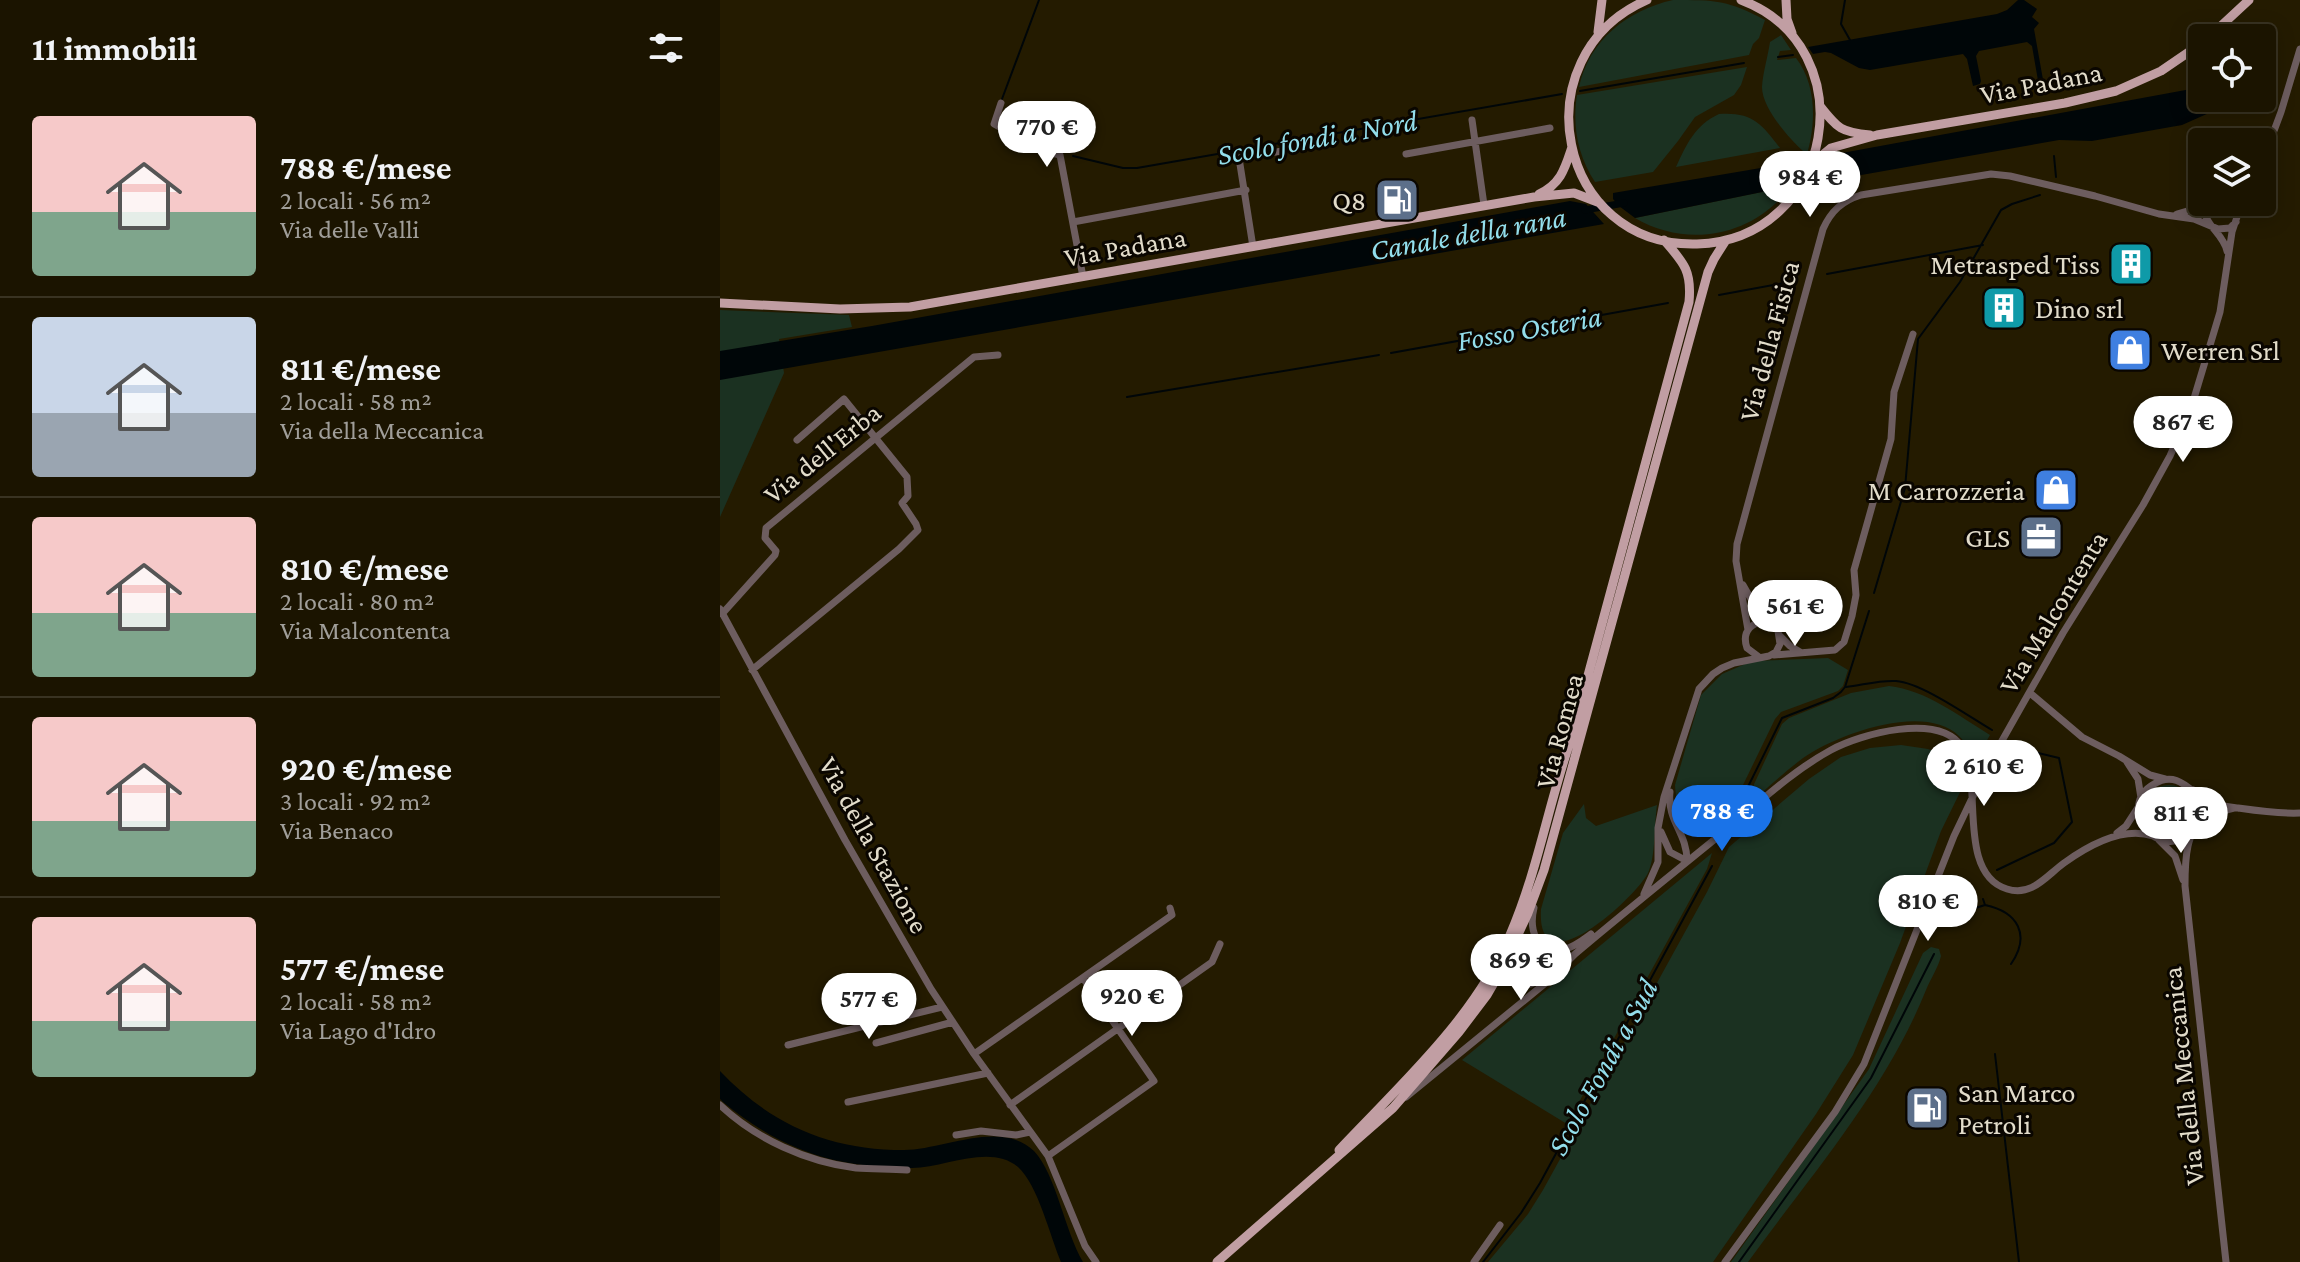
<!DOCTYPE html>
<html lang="it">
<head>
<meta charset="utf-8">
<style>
  :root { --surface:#1b1400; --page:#241d0a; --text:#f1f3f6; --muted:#a09e99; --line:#393322; --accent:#1a73e8 }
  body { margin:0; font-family:"Crimson Pro",serif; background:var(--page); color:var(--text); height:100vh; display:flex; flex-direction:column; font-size:30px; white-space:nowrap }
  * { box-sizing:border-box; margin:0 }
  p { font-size:26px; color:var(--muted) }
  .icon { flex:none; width:44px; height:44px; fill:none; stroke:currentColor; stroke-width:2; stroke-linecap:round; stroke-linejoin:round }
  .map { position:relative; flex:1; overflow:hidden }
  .details { display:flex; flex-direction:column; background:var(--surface); width:720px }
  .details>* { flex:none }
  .controls { position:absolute; left:1468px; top:24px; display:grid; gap:16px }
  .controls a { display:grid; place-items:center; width:88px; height:88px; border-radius:8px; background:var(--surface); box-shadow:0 4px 20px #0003,0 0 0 2px var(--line); font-size:40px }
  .price { position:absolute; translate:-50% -68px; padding:0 18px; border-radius:28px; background:#fff; color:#222; font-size:26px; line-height:52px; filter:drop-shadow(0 2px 4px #0008) }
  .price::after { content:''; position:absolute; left:50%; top:48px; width:24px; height:18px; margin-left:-12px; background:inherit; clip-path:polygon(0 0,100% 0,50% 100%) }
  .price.current { background:var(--accent); color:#fff }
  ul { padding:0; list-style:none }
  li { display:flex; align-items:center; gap:24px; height:200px; padding:0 32px }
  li+li { border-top:2px solid var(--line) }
  li span { display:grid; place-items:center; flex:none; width:224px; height:160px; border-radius:8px; color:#555 }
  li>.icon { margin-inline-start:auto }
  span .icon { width:96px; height:96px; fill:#fffc; stroke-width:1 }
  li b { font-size:34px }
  h2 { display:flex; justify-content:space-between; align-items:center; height:96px; padding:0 32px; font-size:34px }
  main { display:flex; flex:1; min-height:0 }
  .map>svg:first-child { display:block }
  .green { fill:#1b3121 }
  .water { fill:#000608 }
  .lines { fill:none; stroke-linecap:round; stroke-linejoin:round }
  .stream { stroke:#000608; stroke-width:2 }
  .canal { stroke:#000608; stroke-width:7 }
  .minor { stroke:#6d5d5f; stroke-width:7 }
  .major { stroke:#c19ea3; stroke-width:9 }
  .labels { text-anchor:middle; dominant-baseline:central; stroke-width:6; stroke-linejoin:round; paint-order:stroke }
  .street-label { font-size:28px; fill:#e2dcca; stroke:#0a0600 }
  .poi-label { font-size:28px; fill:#e2dcca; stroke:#0a0600; text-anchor:end }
  .water-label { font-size:30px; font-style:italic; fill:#93deeb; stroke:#0a0600 }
</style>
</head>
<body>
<main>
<section class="details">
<h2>11 immobili<svg class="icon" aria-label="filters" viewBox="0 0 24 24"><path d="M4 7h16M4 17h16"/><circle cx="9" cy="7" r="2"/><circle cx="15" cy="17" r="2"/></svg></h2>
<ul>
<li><span style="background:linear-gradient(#f6c9c9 60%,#7fa58c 0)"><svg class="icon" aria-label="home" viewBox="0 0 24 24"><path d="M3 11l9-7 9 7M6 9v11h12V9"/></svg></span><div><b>788 €/mese</b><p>2 locali · 56 m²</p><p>Via delle Valli</p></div></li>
<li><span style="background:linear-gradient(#c9d6e8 60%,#9aa5b1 0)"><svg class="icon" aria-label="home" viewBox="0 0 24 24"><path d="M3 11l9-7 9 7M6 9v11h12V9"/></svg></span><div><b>811 €/mese</b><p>2 locali · 58 m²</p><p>Via della Meccanica</p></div></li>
<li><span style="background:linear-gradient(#f6c9c9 60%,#7fa58c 0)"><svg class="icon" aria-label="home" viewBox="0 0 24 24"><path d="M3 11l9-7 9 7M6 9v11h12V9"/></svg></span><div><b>810 €/mese</b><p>2 locali · 80 m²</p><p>Via Malcontenta</p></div></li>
<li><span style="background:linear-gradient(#f6c9c9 65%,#7fa58c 0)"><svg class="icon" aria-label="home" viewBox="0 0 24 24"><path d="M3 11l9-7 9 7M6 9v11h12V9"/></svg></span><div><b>920 €/mese</b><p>3 locali · 92 m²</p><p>Via Benaco</p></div></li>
<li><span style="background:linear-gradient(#f6c9c9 65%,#7fa58c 0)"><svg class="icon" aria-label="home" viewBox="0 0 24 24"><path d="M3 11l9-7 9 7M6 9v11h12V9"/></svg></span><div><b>577 €/mese</b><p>2 locali · 58 m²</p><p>Via Lago d'Idro</p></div></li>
</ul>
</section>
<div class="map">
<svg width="1580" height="1262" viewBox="0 0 1580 1262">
  <rect width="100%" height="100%" fill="#241b00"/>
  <path class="green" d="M953,0c42,0 55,0 92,20l-6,18 -6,6 -4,11 -170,32c10,-47 49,-77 94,-87z
    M1061,35l10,15 -11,1 -3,9 19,-2c22,28 20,71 9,102l-3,-1 1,-8c-15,-14 -41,-43 -41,-64 1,-15 6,-31 8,-45z
    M1027,67l-6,18 -7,10 -39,22 -17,24 -25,31 -58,10c-17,-26 -23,-56 -18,-87z
    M999,114c33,-2 42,9 61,34l-104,19c10,-22 19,-42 43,-53z
    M1050,188l17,3c-37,46 -101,57 -152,27l127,-26z
    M0,310l129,5 3,12 -73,12 5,34 -64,144z
    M1108,658l20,12 -5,16 -5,5 -57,21 -6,7 -47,97c-33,18 -51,6 -53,-31l26,-90 21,-21 30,-13z
    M1169,686c37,4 70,30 101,49l-16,28c-3,-10 -7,-19 -15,-27 -34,-34 -122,-2 -156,22 -21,16 -41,35 -61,52l40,-86 7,-6 62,-25z
    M1181,745l27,4 21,7 14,15 2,11 -24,49 -41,112 -47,112 -37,59 -103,148h-225l40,-48 15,-24 164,-298 22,-45 80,-68 32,-22 29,-9z
    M1423 811a26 26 0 1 1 52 0a26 26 0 1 1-52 0Z
    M864,804l2,14 10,8 61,-21c-3,20 -1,51 -9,68 -13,25 -112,117 -107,36l22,-76z
    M992,853l-5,16 -140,255 -105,-64z
    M1211,947l8,2 2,7c-3,12 -10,22 -15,34 -40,100 -115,185 -178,272h-17l138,-193 54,-116z"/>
  <path class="water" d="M1298,0h6l13,9 -5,8 7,6 -5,6 11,62 -5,1 -8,-46 -5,-4 -48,9 -3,5 5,25 -1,3 -7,2 -6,-27 -4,-5 -93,16 -11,-2 -28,-15 -6,-1 -12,2 -5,-7 189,-33 10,-4z
    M1482,87v11h41l-36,5 2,10 -27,12 -17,3 -73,13 -33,-1 -243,43 9,-18 17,-12z
    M1070,163l5,4c0,8 -6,19 -13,23l-11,-2 -9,4 -127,26 -16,-12 -6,-7v-6z
    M850,201l16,3 18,20 -884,156v-29l152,-25z
    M0,1071c51,54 110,79 184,79 39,0 97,-31 130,1 22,23 31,81 49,111h-22c-11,-26 -23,-77 -43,-95 -29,-24 -75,2 -108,1 -75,0 -129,-18 -187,-66l-3,-3z"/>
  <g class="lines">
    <path class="stream" d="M1125,0l-4,24 9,16
      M1058,57l15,-2
      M860,91l164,-28
      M282,99l37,-99
      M353,156l50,12h14l425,-74
      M1334,156l2,21
      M1107,274l156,-29
      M999,295l76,-14
      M671,353l277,-50
      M407,397l252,-42
      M1154,593l31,-105 13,-149 42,-57 41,-72 11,-6 28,-9
      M1126,687c17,-2 33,-7 50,-6 26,2 72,35 96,49
      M1016,811l46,-93 51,-20 8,-6 4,-5 24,-76
      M1277,870l57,-27 18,-21 -13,-64 -42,-10
      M1265,905c33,7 46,30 26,59
      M1238,919l8,-8 19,-6 -2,-6
      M1275,1054l24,208
      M763,1262l38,-49 19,-30 172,-317
      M1019,1262l132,-184 63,-124"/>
    <path class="canal" d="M1065,175l47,-9
      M865,210l39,-7"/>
    <path class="minor" d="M281,103l-7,21 50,27 16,4 23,122
      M752,120l12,85
      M686,154l144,-26
      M1542,163l19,-51 19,-63
      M1487,202c-9,21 16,29 20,49
      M1457,214l17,-5 11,-7
      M353,222l173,-32
      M533,247l-14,-89 43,-7
      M0,609l125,231 86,149 43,65 74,102 37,90 11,16
      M2,614l53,-59 1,-4 -11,-13 1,-10 208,-171 24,-2
      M1028,630l-12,-69 1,-17 86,-315c8,-18 19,-28 38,-34l130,-21 19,2 85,20 64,18 35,5 24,10 12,-1 6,-6
      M1060,636l10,10 10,6
      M1054,655l61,-5 9,-8 8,-26 4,-21 -2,-25 37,-131 3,-47 19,-58
      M1039,657l-12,-9c-6,-17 6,-29 23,-25
      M32,670l147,-121 19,-19 -2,-6 -14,-21 6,-7 -1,-19 -63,-78 -47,41
      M1310,693l52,44 37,19 31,19 15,4
      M1407,762l11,17 3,19
      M1473,790c15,25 0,33 -5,56 -3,13 -3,27 -3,40l41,376
      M950,792c-3,30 17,40 17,69
      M954,817c22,20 32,14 58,5
      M1480,823l11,-9 23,-6
      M941,832l9,20 17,9
      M1472,832c-35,32 -77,-26 -38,-48 24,-15 37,9 54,18 9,4 21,5 30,6 21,3 41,6 62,5
      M1397,833l9,-7 13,-20
      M1439,840l16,16 8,24
      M924,894l14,-32v-34l6,-31 35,-108 14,-15 9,-6 12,-5 35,-7 7,-4 4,-8 -2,-13 -23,-25 -12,-21
      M814,908c-5,20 1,45 28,42 11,-2 21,-10 29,-16
      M782,969l5,11c19,11 29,2 46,-7
      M782,969l9,-4 42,-1 16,-8
      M156,1043l77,-21
      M68,1045l154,-38
      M254,1054l198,-139 -2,-7
      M686,1097l142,-116 27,-27c51,-43 103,-85 155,-127 32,-27 64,-57 101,-77 29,-16 108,-38 131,-3 7,9 8,23 9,35 4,33 -4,95 36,107 25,8 39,-13 57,-26 25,-18 59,-37 89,-27
      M128,1102l140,-29
      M0,1105c36,34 87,57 136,63 17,1 34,1 51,2
      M290,1105l202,-143 8,-18
      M236,1135l25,-4 35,4 14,-3
      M328,1156l106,-75 -71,-103
      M754,1262l26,-37
      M1005,1262l110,-150 29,-48 90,-228 32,-67 77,-136 80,-128 27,-49 22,-51 28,-93 12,-80 10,-30"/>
    <path class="major" d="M927,0c-128,56 -90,248 50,244 138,-4 170,-197 44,-244
      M1066,0l1,19 5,14
      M878,32l4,-32
      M1488,38l41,-38
      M1100,106c18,23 21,26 50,29
      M1094,162l17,-14 46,-13 188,-32 51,-12 45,-20 41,-28
      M819,194c22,-10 26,-26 33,-47
      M0,303l120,6 70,-2 624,-110 40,-4 26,10
      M619,1150c62,-66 135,-131 171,-215 27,-62 38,-129 60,-193l119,-440c3,-31 -5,-39 -25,-62
      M497,1262l176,-154 66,-76 28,-37 15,-26 26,-56 16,-43 164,-598 6,-13 12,-19"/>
  </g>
  <defs>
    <g id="fuel-square" transform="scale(2.3)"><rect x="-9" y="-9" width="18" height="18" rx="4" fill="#5c6f8a" stroke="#0a0600"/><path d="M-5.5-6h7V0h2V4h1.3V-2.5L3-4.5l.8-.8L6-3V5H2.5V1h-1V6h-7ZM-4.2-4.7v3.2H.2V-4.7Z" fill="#fff"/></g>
    <g id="building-square" transform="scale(2.3)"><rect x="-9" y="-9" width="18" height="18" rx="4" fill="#0f9aa8" stroke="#0a0600"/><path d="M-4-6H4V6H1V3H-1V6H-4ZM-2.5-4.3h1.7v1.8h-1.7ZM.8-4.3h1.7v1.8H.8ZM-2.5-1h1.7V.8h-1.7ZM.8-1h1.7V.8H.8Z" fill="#fff"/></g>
    <g id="shop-square" transform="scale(2.3)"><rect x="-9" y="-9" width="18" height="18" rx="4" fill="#3f7fe0" stroke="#0a0600"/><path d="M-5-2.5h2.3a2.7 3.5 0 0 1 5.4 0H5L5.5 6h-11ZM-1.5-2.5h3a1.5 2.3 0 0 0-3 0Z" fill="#fff"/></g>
    <g id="office-square" transform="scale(2.3)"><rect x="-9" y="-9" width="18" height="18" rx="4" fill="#5c6f8a" stroke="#0a0600"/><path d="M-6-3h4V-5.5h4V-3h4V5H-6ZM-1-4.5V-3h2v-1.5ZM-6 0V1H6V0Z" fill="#fff"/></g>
  </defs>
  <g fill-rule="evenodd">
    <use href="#fuel-square" x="677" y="200"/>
    <use href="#building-square" x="1411" y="264"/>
    <use href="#building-square" x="1284" y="308"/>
    <use href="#shop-square" x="1410" y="350"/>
    <use href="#shop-square" x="1336" y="490"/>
    <use href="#office-square" x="1321" y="537"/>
    <use href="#fuel-square" x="1207" y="1108"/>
  </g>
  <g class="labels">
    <g class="street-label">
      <text transform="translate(1321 83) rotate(-11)">Via Padana</text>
      <text transform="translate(405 247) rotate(-10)">Via Padana</text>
      <text transform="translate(1049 341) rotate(-75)">Via della Fisica</text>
      <text transform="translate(102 453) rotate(-39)">Via dell'Erba</text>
      <text transform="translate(1333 612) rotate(-59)">Via Malcontenta</text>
      <text transform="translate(839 731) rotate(-75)">Via Romea</text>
      <text transform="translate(154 845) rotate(61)">Via della Stazione</text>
      <text transform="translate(1463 1076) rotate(-96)">Via della Meccanica</text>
    </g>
    <g class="poi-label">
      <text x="646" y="200">Q8</text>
      <text x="1380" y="264">Metrasped Tiss</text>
      <text x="1315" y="308" text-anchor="start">Dino srl</text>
      <text x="1441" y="350" text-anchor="start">Werren Srl</text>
      <text x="1305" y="490">M Carrozzeria</text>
      <text x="1290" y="537">GLS</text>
      <text x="1238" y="1092" text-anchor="start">San Marco<tspan x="1238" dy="32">Petroli</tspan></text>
    </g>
    <g class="water-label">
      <text transform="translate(597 137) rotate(-10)">Scolo fondi a Nord</text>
      <text transform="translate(748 233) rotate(-10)">Canale della rana</text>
      <text transform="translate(809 328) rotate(-10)">Fosso Osteria</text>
      <text transform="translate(882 1067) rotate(-61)">Scolo Fondi a Sud</text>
    </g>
  </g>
</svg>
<div class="controls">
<a><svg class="icon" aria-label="locate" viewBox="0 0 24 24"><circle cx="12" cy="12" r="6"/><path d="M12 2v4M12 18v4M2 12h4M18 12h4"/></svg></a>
<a><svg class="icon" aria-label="layers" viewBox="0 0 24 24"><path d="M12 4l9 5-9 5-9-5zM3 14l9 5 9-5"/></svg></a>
</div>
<b class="price" style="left:327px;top:169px">770 €</b>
<b class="price" style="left:1090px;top:219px">984 €</b>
<b class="price" style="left:1463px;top:464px">867 €</b>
<b class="price" style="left:1075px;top:648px">561 €</b>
<b class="price" style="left:1264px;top:808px">2 610 €</b>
<b class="price current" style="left:1002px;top:853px">788 €</b>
<b class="price" style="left:1461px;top:855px">811 €</b>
<b class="price" style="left:1208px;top:943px">810 €</b>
<b class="price" style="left:801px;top:1002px">869 €</b>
<b class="price" style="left:412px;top:1038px">920 €</b>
<b class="price" style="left:149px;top:1041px">577 €</b>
</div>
</main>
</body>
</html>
